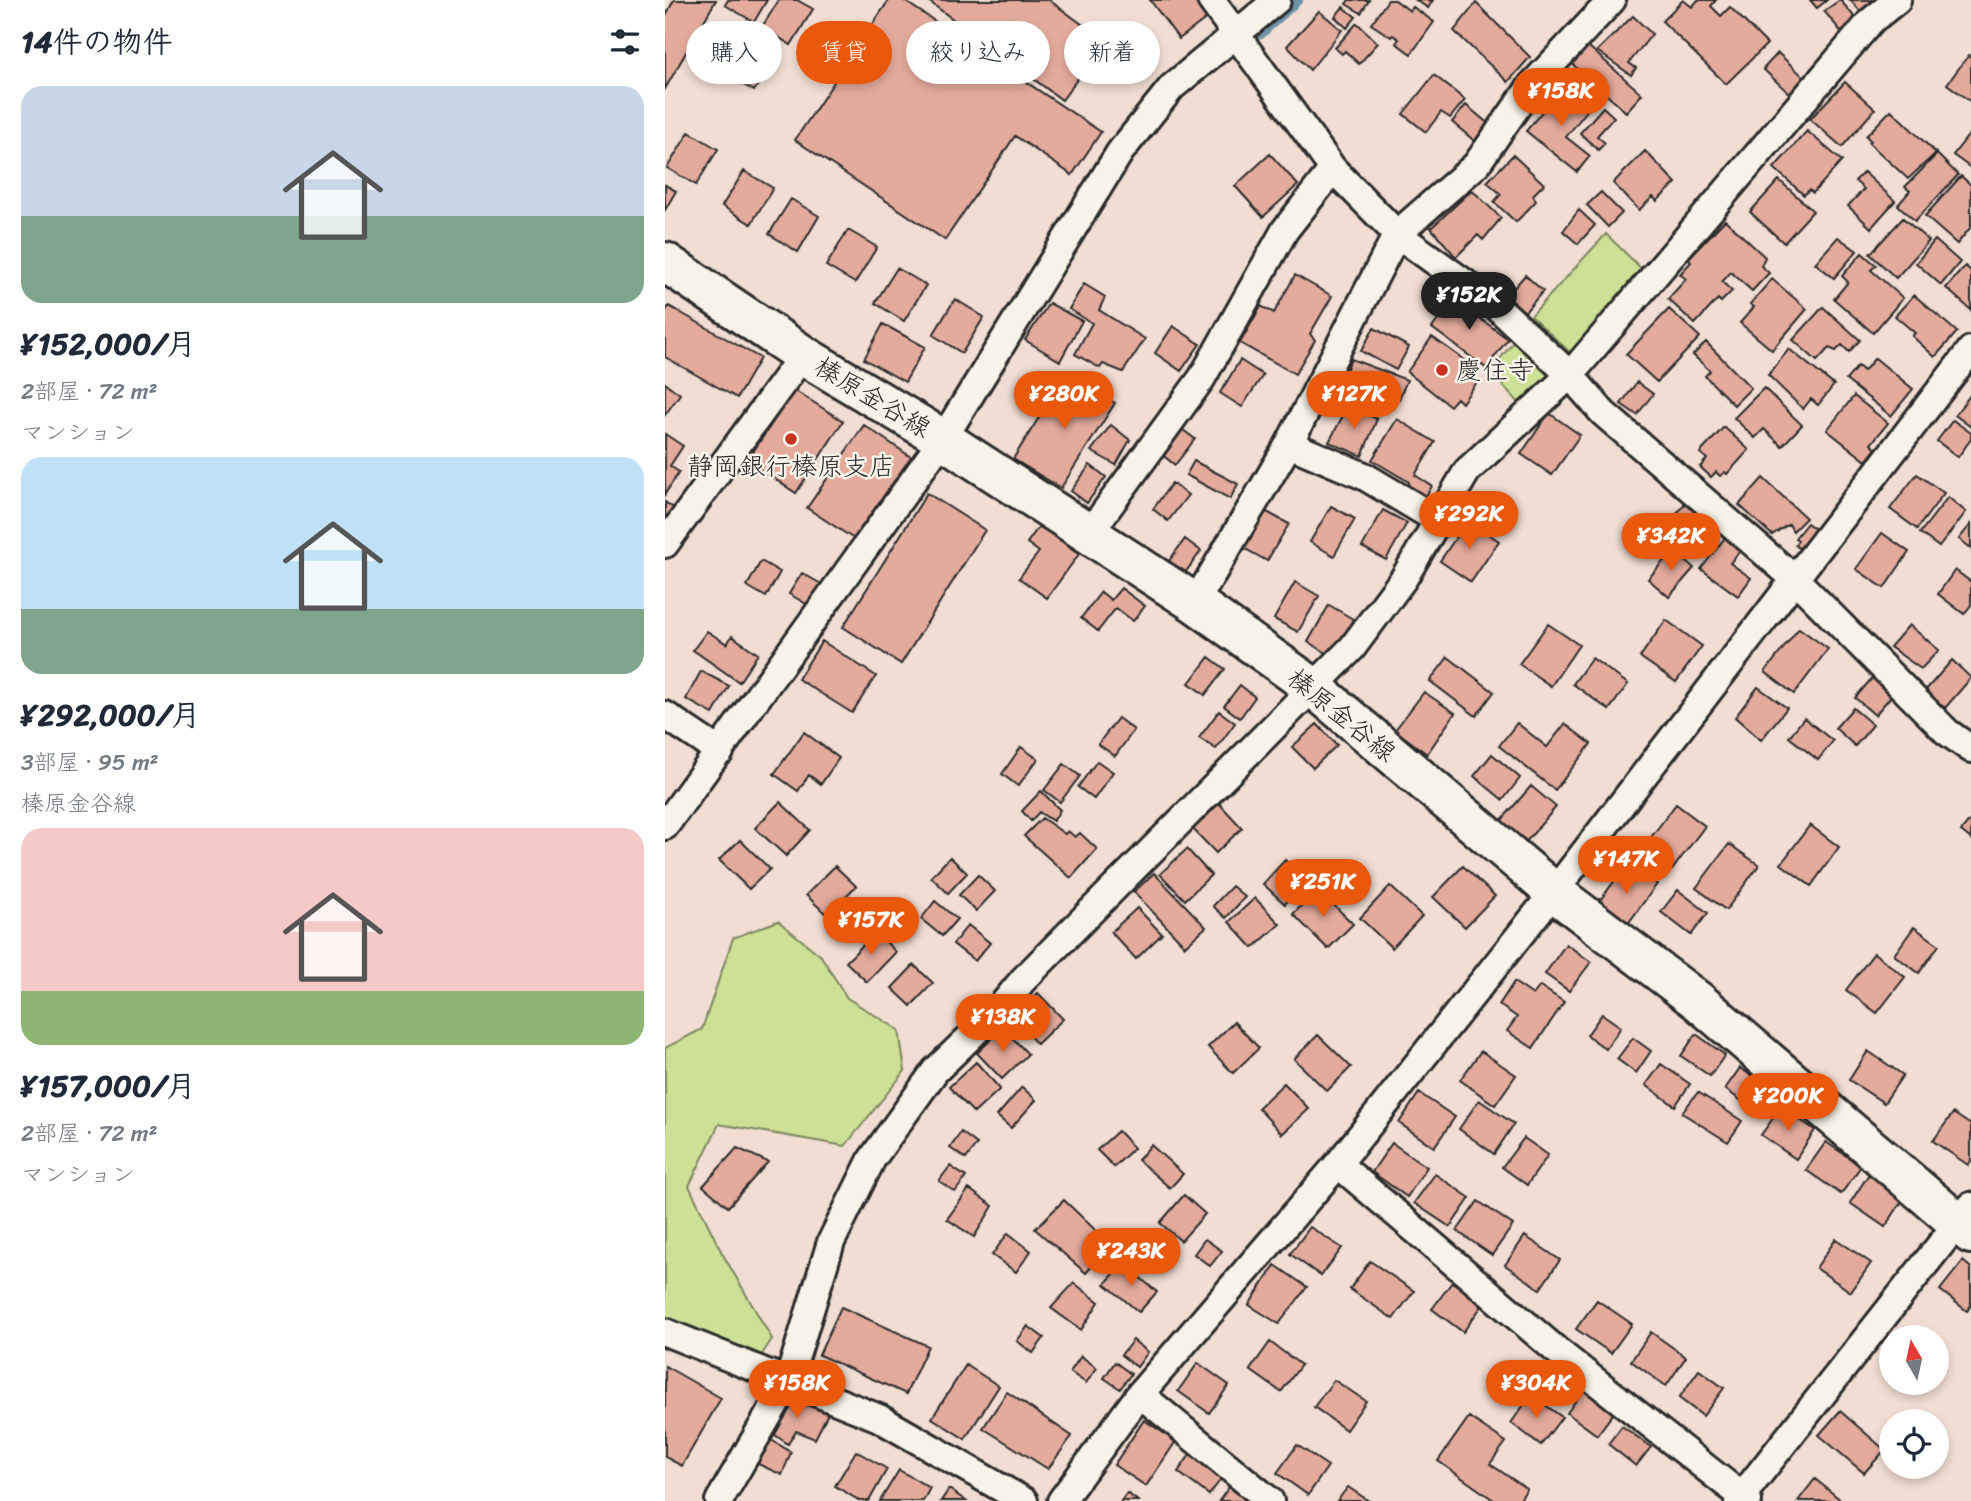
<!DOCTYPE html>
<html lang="ja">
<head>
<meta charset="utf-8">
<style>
  :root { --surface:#fff; --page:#f6f6f7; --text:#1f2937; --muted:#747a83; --accent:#ea580c }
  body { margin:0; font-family:Sriracha,"Klee One",sans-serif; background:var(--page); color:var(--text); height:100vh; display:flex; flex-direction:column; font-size:26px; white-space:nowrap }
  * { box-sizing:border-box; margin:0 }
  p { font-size:23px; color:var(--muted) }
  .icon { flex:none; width:38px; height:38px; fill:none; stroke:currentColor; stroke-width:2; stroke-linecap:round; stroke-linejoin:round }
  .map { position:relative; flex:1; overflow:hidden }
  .side { display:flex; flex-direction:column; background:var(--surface); width:665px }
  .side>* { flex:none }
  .guide { position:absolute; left:21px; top:21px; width:665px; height:63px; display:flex; gap:14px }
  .needle { width:46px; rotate:351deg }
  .fabs { position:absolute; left:1214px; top:1325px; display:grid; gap:14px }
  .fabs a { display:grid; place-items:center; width:70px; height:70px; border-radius:50%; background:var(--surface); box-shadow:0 4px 10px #0003; font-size:35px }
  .price { position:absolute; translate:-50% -60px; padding:0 16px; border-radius:24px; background:var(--accent); color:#fff; font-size:23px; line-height:46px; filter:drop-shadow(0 2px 4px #0008) }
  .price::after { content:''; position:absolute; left:50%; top:42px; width:21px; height:16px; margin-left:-10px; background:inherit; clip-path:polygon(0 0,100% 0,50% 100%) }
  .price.on { background:#222; color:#fff }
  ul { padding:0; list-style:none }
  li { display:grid; align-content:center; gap:14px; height:371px; padding:0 21px }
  li span { display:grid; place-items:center; height:217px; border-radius:21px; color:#555 }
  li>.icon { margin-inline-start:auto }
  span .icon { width:126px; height:126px; fill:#fffc; stroke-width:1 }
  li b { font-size:30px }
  h2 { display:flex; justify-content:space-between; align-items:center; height:84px; padding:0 21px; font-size:30px }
  .pill { padding:0 24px; border-radius:32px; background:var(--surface); box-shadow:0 4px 10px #0003; font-size:24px; line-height:63px }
  .pill.on { background:var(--accent); color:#fff }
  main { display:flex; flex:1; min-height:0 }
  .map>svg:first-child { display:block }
  .green { fill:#cde095; stroke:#7c8660; stroke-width:2 }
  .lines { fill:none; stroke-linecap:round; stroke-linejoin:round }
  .stream { stroke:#6e93a8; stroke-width:8 }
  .building { fill:#e4ab9d; stroke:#2b2b2b; stroke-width:2 }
  .minor-casing { stroke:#2b2b2b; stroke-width:32 }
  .secondary-casing { stroke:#2b2b2b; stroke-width:44 }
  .minor { stroke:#f7f3e8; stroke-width:26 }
  .secondary { stroke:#f7f3e8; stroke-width:38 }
  .poi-dot { fill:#c8321e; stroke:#f7f3e8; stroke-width:2.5 }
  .labels { text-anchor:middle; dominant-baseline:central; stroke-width:5; stroke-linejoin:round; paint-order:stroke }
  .poi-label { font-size:26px; fill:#2b2b2b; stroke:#f7f3e8; text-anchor:start }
  .street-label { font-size:26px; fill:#2b2b2b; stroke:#f7f3e8 }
</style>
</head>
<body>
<main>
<section class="side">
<h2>14件の物件<svg class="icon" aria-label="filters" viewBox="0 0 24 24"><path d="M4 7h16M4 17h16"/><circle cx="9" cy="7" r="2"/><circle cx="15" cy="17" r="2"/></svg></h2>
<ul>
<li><span style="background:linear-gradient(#c9d6e8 60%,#7fa58c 0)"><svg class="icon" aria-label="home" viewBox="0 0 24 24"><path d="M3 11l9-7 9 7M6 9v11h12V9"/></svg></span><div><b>¥152,000/月</b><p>2部屋 · 72 m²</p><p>マンション</p></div></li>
<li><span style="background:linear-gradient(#bfe0f5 70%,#7fa58c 0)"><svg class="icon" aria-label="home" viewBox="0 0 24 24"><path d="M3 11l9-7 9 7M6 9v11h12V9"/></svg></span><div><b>¥292,000/月</b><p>3部屋 · 95 m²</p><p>榛原金谷線</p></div></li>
<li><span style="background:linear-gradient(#f6c9c9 75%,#8fb573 0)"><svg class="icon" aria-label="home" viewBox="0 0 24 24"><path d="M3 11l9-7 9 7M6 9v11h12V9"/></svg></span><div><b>¥157,000/月</b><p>2部屋 · 72 m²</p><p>マンション</p></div></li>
</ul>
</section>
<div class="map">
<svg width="1306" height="1501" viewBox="0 0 1306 1501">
  <rect width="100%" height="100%" fill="#f1ddd2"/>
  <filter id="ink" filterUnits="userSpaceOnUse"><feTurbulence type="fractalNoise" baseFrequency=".0143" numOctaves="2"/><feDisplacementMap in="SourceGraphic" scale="14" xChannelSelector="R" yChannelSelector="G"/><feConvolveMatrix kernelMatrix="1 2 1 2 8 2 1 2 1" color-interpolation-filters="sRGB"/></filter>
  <g filter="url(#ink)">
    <path class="green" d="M941,234l42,41 -76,79 -41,-38z
      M850,340l47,34 -37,35 -35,-37z
      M113,921l43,35 26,42 52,32 6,41 -60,75 -126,-22 -30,62 33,67 50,86 -19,29 -88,-43v-277l37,-19 31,-91z"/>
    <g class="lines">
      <path class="stream" d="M596,35l38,-35"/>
    </g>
    <path class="building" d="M9,0h42l-51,89v-72z
      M63,0h39l-13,22 -29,-17z
      M114,0h18l16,9 -22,36 -29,-18z
      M224,0h14l198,132 -29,43 -57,-39 -70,104 -150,-100z
      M262,0h122l56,41 -43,59z
      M485,0h45l13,17 -29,22z
      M684,0h20l-8,13 -15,-9z
      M723,0h7l15,11 3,-4 21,15 -23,32 -15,-11 3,-4 -6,-4 -2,2 -20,-13z
      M751,0h17l-5,8z
      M1018,0l9,7 6,-7h18l-5,6 10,10 9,-9 37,37 -41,40 -64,-63z
      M1145,0h17l-10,8z
      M1175,0l19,22 -16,12 -19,-23z
      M1185,0h27l-14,14z
      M811,3l54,54 -22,25 -54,-51z
      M678,7l13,10 -9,11 -12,-11z
      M654,11l23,19 -32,40 -23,-24z
      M968,16l19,18 -23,29 7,5 -5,7 -34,-24z
      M692,23l21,20 -19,21 -14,-13 -3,3 -7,-6z
      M82,38l29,18 -22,35 -29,-17z
      M923,46l54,48 -16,18 -54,-48z
      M1113,53l28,26 -15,16 -28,-26z
      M1304,55l2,2v45l-24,-18z
      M769,75l31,25 -15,18 -9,-6 -15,20 -23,-18z
      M1180,82l30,27 -33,38 -32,-28z
      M898,86l26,22 -23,29 24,19 -13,16 -51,-41z
      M801,105l25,21 -14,17 -25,-21z
      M938,107l11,10 -17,19 8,7 -7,7 -18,-17z
      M1226,110l45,43 -28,26 -39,-36 2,-2 -5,-5z
      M1142,131l35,30 -29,32 -4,-3 -5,5 -30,-27z
      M24,132l29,17 -22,36 -29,-17z
      M1306,132v36l-18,-13z
      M980,151l31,32 -19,18 -4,-4 -14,13 -26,-27z
      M605,154l28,31 -35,32 -28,-31z
      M1272,154l21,21 -43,46 -17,-16 12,-14 -5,-4z
      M848,155l31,29 -11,11 3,6 -20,21 -22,-20 7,-8 -14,-12z
      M79,171l29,17 -22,36 -29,-18z
      M1199,172l31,29 -24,27 -23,-22 16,-17 -9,-8z
      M1296,176l10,9v42l-14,17 -32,-28z
      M1114,180l34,31 -29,32 -34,-31z
      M0,185l11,6 -11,19z
      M807,190l29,28 -18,22 -5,-5 -22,22 -25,-29z
      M936,192l21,21 -14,14 -21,-22z
      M126,199l28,17 -21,36 -29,-18z
      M914,210l16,15 -17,19 -15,-13z
      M1238,218l26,23 -33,37 -26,-24z
      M1060,220l40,37 -4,9 8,7 -17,18 -21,-19 -9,10 10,9 -11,11 -3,-3 -23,25 -27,-25 18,-20 -6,-5 11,-12 -3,-3z
      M183,230l29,17 -22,36 -29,-17z
      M1173,237l19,14 -23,27 -19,-15z
      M1270,240l25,22 -19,23 -25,-22z
      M1197,253l14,12 -5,5 32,28 -30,35 -39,-34 14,-17 -6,-6z
      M1300,266l6,5v39l-25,-22z
      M232,268l29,17 -22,36 -29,-18z
      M630,275l37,21 -22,38 5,6 -20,34 -55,-31 21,-37 13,7z
      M860,275l18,16 -18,21 -18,-16z
      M1107,279l35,30 -35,41 -32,-27 14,-16 -4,-3z
      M419,284l21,13 -6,13 46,29 -22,33 -20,-8 -3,4 -25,-14 17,-31 -23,-14z
      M783,295l60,44 -22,29 -54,-40 11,-15 -5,-4z
      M1249,295l43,37 -22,25 -23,-21 3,-3 -20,-17z
      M290,299l29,18 -22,36 -29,-18z
      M384,303l33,18 -22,40 -35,-21z
      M4,306l91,52 -23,40 -72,-41v-45z
      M1158,307l37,33 -11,12 -7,-7 -6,6 -7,-3 -12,13 -24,-21z
      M1004,309l31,28 -43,45 -31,-28z
      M218,324l42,23 -20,35 -41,-23z
      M508,326l27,18 -19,27 -26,-18z
      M709,328l35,19 -13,23 -35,-19z
      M767,337l44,31 -5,11 6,3 -15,21 -5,-5 -7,8 -43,-34z
      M1041,342l45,46 -17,17 -29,-29 5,-5 -17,-16z
      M1124,349l45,36 -16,20 -7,-6 -8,10 -35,-34z
      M1210,358l38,31 -22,27 -45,-36 12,-14 6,5z
      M686,359l56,21 -8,19 -10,-4 2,-5 -23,-9 -4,10 -19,-7 -5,13 -9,-3 9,-26 6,2z
      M575,360l23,15 -21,32 -22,-14z
      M402,373l48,30 -54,85 -48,-29z
      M972,382l16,12 -16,21 -16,-11z
      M0,383l15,11 -15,21z
      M1099,388l38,37 -20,21 -18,-17 -9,9 -21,-20z
      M129,390l49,31 -47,72 -49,-32z
      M1306,394v33l-16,-12z
      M1189,396l34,27 -17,21 5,5 -10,12 -39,-31z
      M683,406l29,13 -15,37 -33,-14z
      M884,413l31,22 -28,40 -31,-21z
      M732,419l38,23 -20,33 17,11 -7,12 -17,-10 1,-6 -37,-22z
      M1288,420l18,13v6l-13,18 -21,-16z
      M199,425l47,32 -57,82 -47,-31z
      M446,425l19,15 -14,25 -25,-14z
      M514,427l16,12 -20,26 -15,-12z
      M1059,427l25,23 -22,24 -2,-2 -5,4 -4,-4 -5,5 -11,-10 7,-8 -7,-6z
      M0,434l18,12 -13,20 9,6 -14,22z
      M529,461l44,23 -8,15 -44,-24z
      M425,465l16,12 -19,26 -16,-12z
      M1252,474l27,19 -27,36 -27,-20z
      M1098,478l43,40 -13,13 -4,-7 -17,11 -33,-30z
      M507,483l16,12 -20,26 -15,-12z
      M262,493l58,37 -84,134 -58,-37z
      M1283,497l18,15 -27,35 -19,-14z
      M1022,501l23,18 -26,31 -22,-19z
      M0,502l11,8 -11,14z
      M666,506l24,13 -21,37 -24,-14z
      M718,510l24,13 -21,37 -24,-13z
      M600,511l24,13 -22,37 -23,-13z
      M803,520l31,21 -28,41 -31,-21z
      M1142,523l15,11 -17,20 -10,-9 3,-5 -3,-2z
      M1306,524v24l-12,-9z
      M375,525l39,29 -32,44 -28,-20 20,-26 -12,-9z
      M1217,533l27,19 -25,36 -28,-19z
      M1062,535l16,12 -13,16 21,15 -13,18 -37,-27z
      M520,539l16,12 -19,26 -16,-12z
      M1008,550l21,18 -25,29 -21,-18z
      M96,561l19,11 -14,25 -19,-11z
      M1290,570l16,12v23l-7,9 -26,-20z
      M137,573l21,12 -13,21 -21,-12z
      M630,582l24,14 -21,36 -24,-13z
      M456,588l24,18 -12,15 -17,-13 -18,23 -17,-13 20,-26 10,8z
      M664,605l24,14 -21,37 -24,-14z
      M1001,620l36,26 -26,36 -36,-25z
      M883,624l31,21 -28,41 -32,-22z
      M1244,625l30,25 -18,19 -31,-22z
      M1134,628l29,21 -34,45 -29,-22z
      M42,631l20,13 5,-8 26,18 -19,28 -46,-32z
      M157,641l54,35 -24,37 -54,-34z
      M544,657l16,12 -20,26 -16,-12z
      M783,657l46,35 -18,24 -46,-35z
      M927,658l36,26 -19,26 -36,-26z
      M1287,660l19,18 -26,30 -20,-17z
      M36,671l28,15 -16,28 -27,-15z
      M1208,677l19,18 -17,20 -20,-17z
      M575,685l15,12 -15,21 -16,-12z
      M1093,687l29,21 -26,32 -26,-23z
      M759,692l31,21 -28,41 -32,-24z
      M1188,708l20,17 -18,21 -20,-18z
      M554,711l16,12 -19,26 -17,-11z
      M453,718l16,12 -19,26 -17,-12z
      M1139,718l29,23 -15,19 -29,-23z
      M852,723l30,24 18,-23 26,20 -36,46 -56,-44z
      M652,724l20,21 -24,23 -21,-21z
      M139,732l35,26 -18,26 -12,-9 -11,16 -24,-17z
      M356,747l17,12 -20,27 -16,-12z
      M827,754l28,24 -17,22 -29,-24z
      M432,761l16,11 -19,27 -16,-12z
      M399,764l16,12 -20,26 -16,-12z
      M866,786l25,21 -31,36 -25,-21z
      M376,791l19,19 -7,11 -14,-9 -8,9 -9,-10z
      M115,802l30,28 -24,26 -31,-28z
      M553,802l24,26 -26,25 -25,-26z
      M1011,804l29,22 -33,44 -29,-22z
      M377,818l23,16 3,-3 7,6 5,-4 17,16 -26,29 -47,-42z
      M1306,819v20l-10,-8z
      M1145,825l29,22 -28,39 -30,-22z
      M75,840l30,29 -21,20 -30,-29z
      M1064,844l30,21 -33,45 -30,-22z
      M522,849l24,26 -26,25 -25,-26z
      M285,857l17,16 -19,20 -17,-16z
      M620,860l22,20 -22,24 -22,-20z
      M963,863l29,21 -33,45 -29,-22z
      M170,866l21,20 -29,29 -21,-20z
      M798,866l32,30 -30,31 -32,-30z
      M489,873l52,54 -21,19 -51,-54z
      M313,875l17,16 -19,20 -17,-16z
      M567,886l13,11 -19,21 -13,-12z
      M725,886l32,30 -30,32 -32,-30z
      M653,889l35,35 -25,25 -35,-35z
      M1013,890l30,23 -17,22 -30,-23z
      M590,898l25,26 -27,24 -24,-26z
      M270,901l22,18 -15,17 -21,-17z
      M472,908l25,26 -26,25 -25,-27z
      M303,925l22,18 -15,18 -22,-17z
      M1249,927l25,18 -20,28 -25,-18z
      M211,932l20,20 -29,30 -21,-20z
      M901,944l25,18 -22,29 -24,-17z
      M1209,953l31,24 -28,36 -31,-23z
      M249,965l19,18 -22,23 -19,-18z
      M849,982l19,13 7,-9 24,16 -31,46 -26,-17 10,-14 -18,-12z
      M373,993l25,26 -26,25 -25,-27z
      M937,1014l19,13 -15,22 -19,-14z
      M569,1022l25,26 -26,25 -25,-26z
      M338,1028l25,26 -26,25 -25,-26z
      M1031,1034l29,21 -15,21 -29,-20z
      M653,1035l33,32 -24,24 -33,-32z
      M968,1038l18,13 -15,22 -19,-14z
      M816,1051l35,24 -21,30 -35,-25z
      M1203,1051l35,24 -19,28 -35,-23z
      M311,1062l24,27 -26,24 -25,-26z
      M996,1064l29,20 -15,22 -29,-21z
      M1075,1068l29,20 -15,22 -29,-21z
      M619,1083l25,26 -27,25 -24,-26z
      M357,1087l14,13 -25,28 -14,-12z
      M1033,1092l44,29 -14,21 -46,-29z
      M754,1093l36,24 -21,30 -35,-24z
      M814,1100l35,24 -20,30 -35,-25z
      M1116,1107l34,23 -19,29 -35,-24z
      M1288,1113l18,12v36l-3,4 -35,-24z
      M453,1131l16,17 -20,19 -17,-17z
      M296,1132l16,12 -11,15 -16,-11z
      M859,1138l24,17 -21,30 -25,-18z
      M1161,1142l35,24 -20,28 -35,-24z
      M727,1143l35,24 -20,30 -35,-25z
      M486,1145l32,29 -13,14 -32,-28z
      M72,1148l31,14 -40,45 -25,-21z
      M285,1166l16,11 -11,15 -16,-11z
      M770,1174l35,24 -20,29 -36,-24z
      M1204,1174l35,24 -19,29 -35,-24z
      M304,1189l24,17 -19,31 -27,-18z
      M519,1195l21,19 -24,27 -21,-18z
      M399,1200l47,45 -25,28 -51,-44z
      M813,1201l35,24 -21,30 -35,-24z
      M645,1227l32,21 -21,28 -31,-22z
      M343,1233l23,18 -15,21 -24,-17z
      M860,1236l35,24 -20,29 -35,-24z
      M540,1239l17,12 -12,15 -16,-12z
      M1171,1239l35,24 -20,29 -35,-24z
      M705,1261l44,30 -21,28 -43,-30z
      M1298,1261l8,7v37l-4,6 -27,-21z
      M458,1263l34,29 -18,20 -34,-28z
      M610,1265l32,22 -28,37 -30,-19z
      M787,1282l32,21 -21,29 -31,-23z
      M409,1283l25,19 -18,28 -30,-22z
      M932,1300l35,24 -21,29 -35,-24z
      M176,1307l87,39 -22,48 -87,-39z
      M363,1326l16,12 -11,15 -16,-12z
      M986,1332l35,25 -20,29 -35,-25z
      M468,1340l15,12 -11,15 -16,-12z
      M605,1342l31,23 -20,27 -31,-22z
      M416,1356l16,12 -11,15 -16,-11z
      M450,1362l16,12 -11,15 -16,-11z
      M533,1363l31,22 -20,28 -31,-22z
      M301,1365l33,21 -34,53 -33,-21z
      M0,1366l56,32 -39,68 -17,-9z
      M1034,1370l25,18 -21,28 -24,-18z
      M669,1380l32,21 -20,29 -32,-23z
      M921,1386l32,21 -21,28 -30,-22z
      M342,1392l65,44 -24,33 -65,-41z
      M124,1395l39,18 -13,26 -19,-8 -8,13 -20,-14z
      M866,1395l31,22 -21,28 -30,-22z
      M1175,1411l45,39 -21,23 -45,-38z
      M804,1417l37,25 -16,22 37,25 -8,12h-24l-57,-40z
      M479,1420l32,21 -30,45 -32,-21z
      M957,1426l29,21 -15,19 -28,-22z
      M103,1438l23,14 -9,23 -24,-11z
      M632,1445l31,21 -20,29 -31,-22z
      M191,1451l31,18 -18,32h-9l-25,-15z
      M527,1452l32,23 -15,20 -31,-23z
      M234,1470l31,18 -7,13h-43z
      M1150,1479l27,22h-44z
      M564,1487l19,14h-29z
      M683,1487l21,14h-32z
      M284,1489l17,12h-25z
      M462,1493l11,8h-17z"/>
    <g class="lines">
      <g class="minor-casing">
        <path id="minor" d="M546,0l122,169 64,65 97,70 76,71 33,38 193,167 151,152 24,17
          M624,444l75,32 72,43
          M423,535l114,-157 83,-148 48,-61
          M0,544l138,-189
          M530,603l94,-159 108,-210 79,-69 56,-80 80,-85
          M0,715l55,37
          M0,826l278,-387 177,-287 52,-65 105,-87
          M673,1164l218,186 192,151
          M0,1332l214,86 145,83
          M475,1394l130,107
          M54,1501l69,-119 43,-140 41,-83 63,-88 64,-62 24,-29 329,-332 52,-70 63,-107 103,-96 301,-354 26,-21
          M396,1501l79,-107 198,-230 216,-272 417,-542
          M1073,1501l233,-295"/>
      </g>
      <g class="secondary-casing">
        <path id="secondary" d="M0,262l138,93 140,84 252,164 119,85 240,204 144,109 273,233"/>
      </g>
      <use href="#minor" class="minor"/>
      <use href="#secondary" class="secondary"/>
    </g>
  </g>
  <g class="poi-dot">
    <circle cx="777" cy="370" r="7"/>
    <circle cx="126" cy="439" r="7"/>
  </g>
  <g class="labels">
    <g class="poi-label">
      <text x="791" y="370">慶住寺</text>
      <text x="126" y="466" text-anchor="middle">静岡銀行榛原支店</text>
    </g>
    <g class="street-label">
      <text transform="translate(208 397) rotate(31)">榛原金谷線</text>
      <text transform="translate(677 715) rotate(39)">榛原金谷線</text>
    </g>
  </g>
</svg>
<div class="fabs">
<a><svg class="needle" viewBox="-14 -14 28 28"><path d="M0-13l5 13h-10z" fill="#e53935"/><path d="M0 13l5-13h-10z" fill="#747a83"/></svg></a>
<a><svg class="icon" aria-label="locate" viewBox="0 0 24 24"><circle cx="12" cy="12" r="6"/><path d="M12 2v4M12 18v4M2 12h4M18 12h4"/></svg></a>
</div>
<b class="price" style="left:896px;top:128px">¥158K</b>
<b class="price on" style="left:804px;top:332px">¥152K</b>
<b class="price" style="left:399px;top:431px">¥280K</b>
<b class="price" style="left:689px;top:431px">¥127K</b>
<b class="price" style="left:804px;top:551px">¥292K</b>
<b class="price" style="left:1006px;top:573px">¥342K</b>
<b class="price" style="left:961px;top:896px">¥147K</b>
<b class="price" style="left:658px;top:919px">¥251K</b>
<b class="price" style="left:206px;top:957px">¥157K</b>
<b class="price" style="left:338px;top:1054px">¥138K</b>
<b class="price" style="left:1123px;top:1133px">¥200K</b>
<b class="price" style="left:466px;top:1288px">¥243K</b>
<b class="price" style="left:132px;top:1420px">¥158K</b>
<b class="price" style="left:871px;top:1420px">¥304K</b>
<div class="guide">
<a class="pill">購入</a>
<a class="pill on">賃貸</a>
<a class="pill">絞り込み</a>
<a class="pill">新着</a>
</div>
</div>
</main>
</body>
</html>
